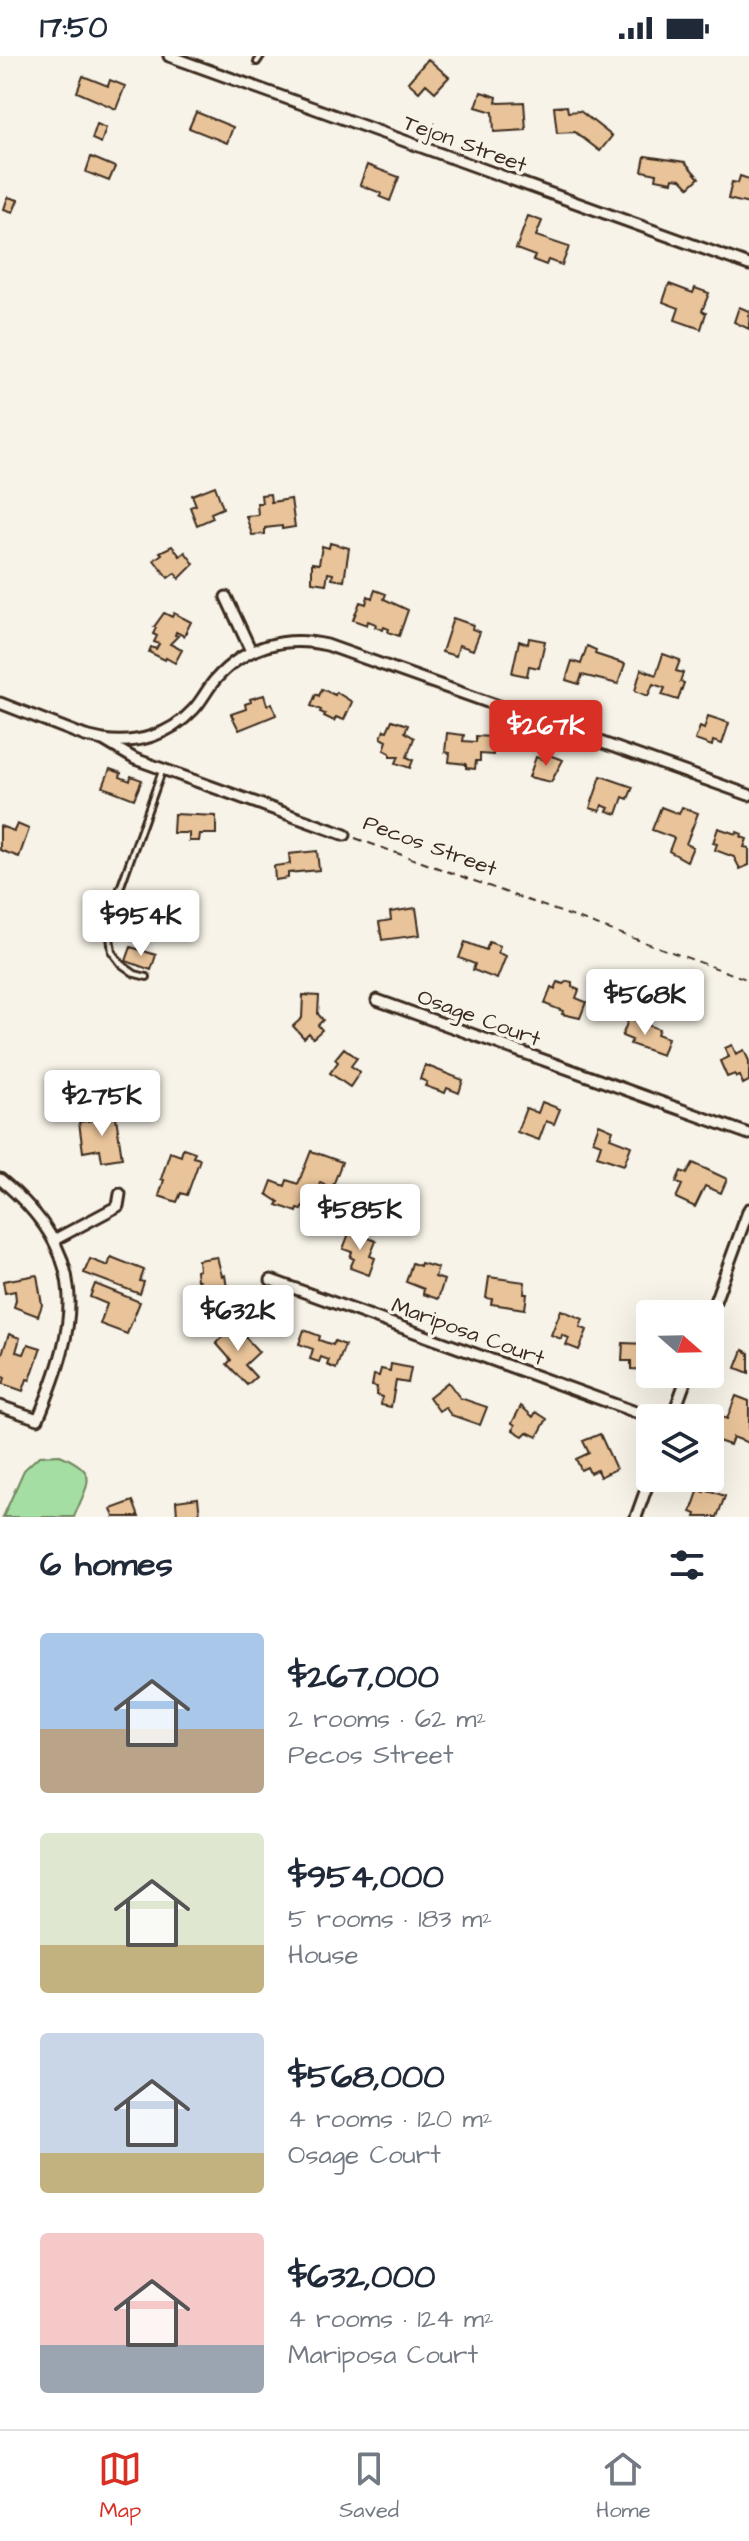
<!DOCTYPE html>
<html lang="en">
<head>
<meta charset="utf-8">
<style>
  :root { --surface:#fff; --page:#f6f6f7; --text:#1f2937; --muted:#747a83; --line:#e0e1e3; --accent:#d93025 }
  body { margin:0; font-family:"Architects Daughter",sans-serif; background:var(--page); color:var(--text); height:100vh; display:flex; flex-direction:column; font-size:30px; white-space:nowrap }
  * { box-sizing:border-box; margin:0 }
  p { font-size:26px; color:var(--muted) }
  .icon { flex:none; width:44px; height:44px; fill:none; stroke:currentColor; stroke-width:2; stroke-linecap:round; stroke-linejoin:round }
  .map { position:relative; height:1461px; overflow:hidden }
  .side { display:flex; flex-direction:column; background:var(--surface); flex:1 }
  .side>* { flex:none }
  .needle { width:52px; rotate:110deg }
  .fabs { position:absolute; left:636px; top:1244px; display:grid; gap:16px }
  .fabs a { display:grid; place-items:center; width:88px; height:88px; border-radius:8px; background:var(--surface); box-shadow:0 8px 32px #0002; font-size:40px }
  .price { position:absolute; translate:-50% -68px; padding:0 18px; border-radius:8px; background:#fff; color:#222; font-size:26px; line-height:52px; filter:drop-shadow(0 2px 4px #0008) }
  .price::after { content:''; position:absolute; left:50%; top:48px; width:24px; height:18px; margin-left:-12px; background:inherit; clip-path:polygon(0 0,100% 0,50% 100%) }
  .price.on { background:var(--accent); color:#fff }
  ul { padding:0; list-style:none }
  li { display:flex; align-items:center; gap:24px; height:200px; padding:0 40px }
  li span { display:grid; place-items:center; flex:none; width:224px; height:160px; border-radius:8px; color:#555 }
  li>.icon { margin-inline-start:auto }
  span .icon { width:96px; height:96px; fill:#fffc; stroke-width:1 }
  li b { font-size:34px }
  h2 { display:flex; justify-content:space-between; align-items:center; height:96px; padding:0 40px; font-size:34px }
  .status { display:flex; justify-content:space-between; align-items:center; height:56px; padding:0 40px; background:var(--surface); direction:ltr }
  .status svg { height:22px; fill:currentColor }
  .tab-bar { display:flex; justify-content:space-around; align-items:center; height:112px; border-top:2px solid var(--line); background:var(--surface); font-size:22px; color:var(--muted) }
  .tab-bar a { display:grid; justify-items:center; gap:4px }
  .tab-bar .on { color:var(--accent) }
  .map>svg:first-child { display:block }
  .green { fill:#a5dea2; stroke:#708460; stroke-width:2 }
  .building { fill:#e9c49a; stroke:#3b2a1e; stroke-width:2 }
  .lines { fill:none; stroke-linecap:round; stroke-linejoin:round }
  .lane-casing { stroke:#3b2a1e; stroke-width:10 }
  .street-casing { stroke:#3b2a1e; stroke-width:15 }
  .path { stroke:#3b2a1e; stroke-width:2; stroke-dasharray:8 6; stroke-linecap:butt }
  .lane { stroke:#f7f3e8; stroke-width:4 }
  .street { stroke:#f7f3e8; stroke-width:9 }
  .labels { text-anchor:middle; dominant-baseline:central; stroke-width:7; stroke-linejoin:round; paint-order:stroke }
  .street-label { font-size:22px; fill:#3b2a1e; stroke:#f7f3e8 }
</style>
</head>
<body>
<div class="status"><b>17:50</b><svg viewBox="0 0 49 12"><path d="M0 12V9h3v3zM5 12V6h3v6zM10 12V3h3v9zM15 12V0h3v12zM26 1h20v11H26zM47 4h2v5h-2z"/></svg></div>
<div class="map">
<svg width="749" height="1461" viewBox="0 0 749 1461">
  <rect width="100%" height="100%" fill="#f7f3e8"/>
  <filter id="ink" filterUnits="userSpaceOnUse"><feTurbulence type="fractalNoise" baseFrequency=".0125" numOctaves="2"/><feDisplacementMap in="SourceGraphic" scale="16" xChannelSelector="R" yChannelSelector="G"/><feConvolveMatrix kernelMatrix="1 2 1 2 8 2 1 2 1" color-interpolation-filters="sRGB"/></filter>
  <g filter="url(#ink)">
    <path class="green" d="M60,1399c41,18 28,27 14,62h-71l21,-47 15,-14z"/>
    <path class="building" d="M428,3l21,18 -14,15 -9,-8 -7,8 -11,-10z
      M83,20l25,10 2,-6 15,6 -9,23 -39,-17z
      M481,36l16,5 -1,5 3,1 25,-1 2,28 -32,2 -1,-20 -17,-5z
      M567,50l1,6 12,-1 32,25 -12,15 -25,-19 -18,1 -3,-26z
      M196,56l37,15 -6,16 -38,-15z
      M97,68l9,4 -5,15 -9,-4z
      M645,100l40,6 14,16 -10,9 -8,-8 -8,-1 -1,4 -16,-3 1,-5 -15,-3z
      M91,101l24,10 -6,14 -23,-9z
      M367,109l32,12 -9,24 -10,-4 1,-4 -21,-8z
      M740,120l9,3v25l-21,-5 4,-17 6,1z
      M8,141l10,3 -5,12 -9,-3z
      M528,160l14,5 -6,15 33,11 -7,18 -14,-5 -2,5 -13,-5 2,-4 -19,-7z
      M669,228l24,9 2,-5 14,5 -7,18 4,2 -5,16 -26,-9 4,-12 -16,-6z
      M739,251l10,4v18l-15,-7z
      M215,430l8,22 -12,5 2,5 -16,7 -7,-18 6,-2 -4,-10z
      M270,438l1,8 20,-3 4,28 -13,2v-3l-17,2v6l-13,1 -6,-19 12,-1 -1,-12h5l-1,-8z
      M330,487l19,5 -5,33 -12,-2 1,-5 -5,-1 -2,11 -14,-2v-19l7,1 3,-18 7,2z
      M172,490l8,10 5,-4 9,12 -15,15 -4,-6 -7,5 -14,-18 8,-6 -2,-2z
      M375,534l11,4 -2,5 24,11 -9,26 -11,-4 1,-3 -5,-2 -1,3 -8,-3 1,-3 -8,-3 -1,4 -14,-5 7,-18 6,2 2,-8 4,2z
      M164,557l8,4 2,-4 17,9 -7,14 -8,-4 -1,3 3,1 -8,8 12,6 -7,13 -9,-5 -1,2 -16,-8 2,-5 5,2 3,-5 -5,-2 3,-6 -4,-2 3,-6 -2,-1z
      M453,562l20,7 -1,4 8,3 -7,18 -14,-5 -3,11 -14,-4z
      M529,582l16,3 -6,27 -10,-2 -2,10 -15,-3 7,-32 9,3z
      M587,590l9,4 -1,4 30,10 -7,20 -36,-9 -3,9 -13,-4 6,-19 9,3z
      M663,598l17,6 -4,11 7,2 -3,9 4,1 -6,17 -16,-5 3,-7 -12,-4 -5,12 -13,-5 6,-22 15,6z
      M322,633l13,6 1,-3 16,10 -8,18 -8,-3 -2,4 -10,-5 1,-2 -5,-2 1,-2 -10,-4 5,-12 3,2z
      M264,639l3,10 5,-2 4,12 -37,15 -8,-16 15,-5 -1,-5 6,-2 -1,-3z
      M708,660l21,7 -7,21 -9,-3 -1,5 -17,-6 5,-13 4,2z
      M392,664l16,5 -3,7 9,6 -7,19 6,3 -3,8 -14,-5 3,-7h-9v-3l-6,-3 3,-9 -6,-3 3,-8 3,1z
      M447,677l17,2 -1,6 13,1v-6l15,1 -1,10h4l-1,8 -13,-1v7h-4l-1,8 -9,-1v-4l-17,-2 1,-9 -5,-1z
      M546,698l17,6 -12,22 -22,-5 7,-20 8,3z
      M110,713l11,4 -1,4 10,4 1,-5 11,4 -8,19 -31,-12z
      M601,720l32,11 -5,12 -5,-2 -6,17 -10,-3 2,-3 -7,-3 -2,6 -10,-3z
      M661,751l18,7 3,-7 16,6 -12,31 7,3 -6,14 -18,-10 5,-13 -22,-8z
      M174,758l42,2v18h-16l-1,7h-10v-8h-16z
      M17,768l12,5 -10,28 -19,-7v-24l14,5z
      M718,772l18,6 1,-2 5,2 -1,3 6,2 -3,8 5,1v17l-9,4 -6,-12 -19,-7 2,-6 -4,-1z
      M317,795l2,19 -31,3v5l-13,2 -1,-14 16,-2 -1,-10z
      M416,852l4,27 -38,5 -3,-18 12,-2 -1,-8z
      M465,886l21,8 3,-8 11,4 -2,7 8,3 -9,23 -24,-9 2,-6 -16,-6z
      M131,891l25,8 -5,15 -25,-9z
      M567,925l5,1v5l7,3 -3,8 10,4 -6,16 -18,-4 1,-3 -18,-7 6,-17 4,2 3,-7 5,2z
      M303,939l16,1 -1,18 5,6 -5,5 4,5 -9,8 -4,-5 -5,5 -11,-12 9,-8z
      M629,962l30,11 -2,5 11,4 -6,17 -32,-11 2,-4 -10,-4z
      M732,989l4,9 8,-4 5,11v20l-6,3 -3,-8 -4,1 -1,-3 -8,3 -7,-16 9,-4 -4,-9z
      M344,992l13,10 -6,8 9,6 -10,15 -20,-14 8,-11 -3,-3z
      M425,1009l38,15 -4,13 -12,-5 -2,5 -20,-7 2,-4 -7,-3z
      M542,1046l18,7 -6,15 -8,-3 -7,19 -22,-8 9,-24 12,5z
      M116,1061l6,41 -20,3 -2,-12 -17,3 -4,-30z
      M599,1068l14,6 -3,8 21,8 -7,19 -27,-9 4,-12 -8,-3z
      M183,1092l12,4 -2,5 7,2 -13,36 -6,-2 -4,9 -18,-6 5,-16 -3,-1 9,-27 11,4z
      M311,1095l31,11 -10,26 -12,-5 -8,22 -7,-3 -3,8 -4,-1 -1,3 -20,-7 2,-3 -12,-8 5,-13 13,5 2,-6 11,4z
      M693,1107l34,16 -6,14 -16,-7 -10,21 -19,-9 6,-13 -6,-3 5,-11 6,3z
      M350,1175l26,10 -6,15 5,2 -6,17 -19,-7 4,-9 -4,-2 2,-5 -9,-3z
      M111,1201l33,13 -4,11 4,1 -4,12 -56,-21 6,-14 18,7z
      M217,1201l5,19 3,-1 2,13 -10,1 1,10 -12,2 -2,-12h-3l-2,-9h-2l-1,-9 3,-1 -1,-10z
      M412,1207l8,3 1,-3 17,5 -3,9 9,3 -6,19 -15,-5 1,-5 -18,-7z
      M37,1219l5,30 -4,11 -24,-9 2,-7 -1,-9 -10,2 -2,-12z
      M489,1221l36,5 -1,12h3l-2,15 -34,-5 1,-5 -6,-1z
      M95,1228l45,18 -13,32 -27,-10 7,-20 -17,-7z
      M561,1254l22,9 -3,8 7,3 -8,20 -13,-5 3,-7 -7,-3 -1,4 -10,-4z
      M234,1269l25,27 -14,13 11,12 -9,8 -20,-21 4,-4 -15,-17z
      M304,1274l16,6 -1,4 14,5 2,-4 10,4 -9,24 -9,-4 2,-5 -8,-3 -2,5 -9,-3 3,-10 -14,-5z
      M9,1278l11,4 -4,14 8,2 4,-10 13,4 -11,32 -3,-1 -4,12 -20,-7 2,-6 -5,-2v-17z
      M623,1287l24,1v7h3v19l-19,-1v-8h-9z
      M743,1294l6,3v20l-13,-5z
      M391,1308l20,4 -3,15 -12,-2 -5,26 -10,-2 1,-8 -6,-2 1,-8 -5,-1 2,-11 5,1 2,-7 9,2z
      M448,1326l12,16 27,9 -7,18 -29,-10 -6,-8 -6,4 -10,-14z
      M736,1340l13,5v42l-16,-6 -3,8 -18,-6 8,-23 7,3z
      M521,1350l12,11 3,-5 11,7 -10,18 -10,-5 -4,4 -10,-6 2,-5 -3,-2z
      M600,1378l16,35 -16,8 -3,-7 -7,3 -3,-6 -6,3 -5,-11 13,-6 -6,-12z
      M699,1433l5,3 1,-3 20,7 -8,21h-22l1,-3 -5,-2z
      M198,1442l2,19h-29l6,-1 -1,-15z
      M133,1445l6,16h-25l-3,-8z"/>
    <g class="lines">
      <g class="lane-casing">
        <path id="lane" d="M257,6l4,-6
          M147,921l-12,-3 -14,-10 -9,-12 -4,-30 54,-151"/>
      </g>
      <g class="street-casing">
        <path id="street" d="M169,0l580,209
          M226,541l25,54
          M0,647l85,33 18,4 32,19 210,76
          M103,684c33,5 67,-5 90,-30 9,-9 14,-21 22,-30 30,-34 70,-45 112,-35l422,150
          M377,944l372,134
          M0,1123c90,75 80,141 38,240l-38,-13
          M54,1184l64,-34 2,-12
          M271,1224l381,138
          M710,1259l39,-106
          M672,1362l16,-44
          M636,1461l14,-39"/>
      </g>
      <path class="path" d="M355,782l394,142"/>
      <use href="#lane" class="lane"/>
      <use href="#street" class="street"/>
    </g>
  </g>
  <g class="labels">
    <g class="street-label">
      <text transform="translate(465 88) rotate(20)">Tejon Street</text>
      <text transform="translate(430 790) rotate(20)">Pecos Street</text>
      <text transform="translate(479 962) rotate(20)">Osage Court</text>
      <text transform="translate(468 1276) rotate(20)">Mariposa Court</text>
    </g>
  </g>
</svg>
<div class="fabs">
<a><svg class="needle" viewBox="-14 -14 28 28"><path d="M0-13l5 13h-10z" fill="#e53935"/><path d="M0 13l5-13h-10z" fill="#747a83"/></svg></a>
<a><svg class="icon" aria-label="layers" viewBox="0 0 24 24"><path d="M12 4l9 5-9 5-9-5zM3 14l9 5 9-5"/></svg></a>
</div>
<b class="price on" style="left:546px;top:712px">$267K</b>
<b class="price" style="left:141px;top:902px">$954K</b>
<b class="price" style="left:645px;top:981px">$568K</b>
<b class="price" style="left:102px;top:1082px">$275K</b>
<b class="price" style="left:360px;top:1196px">$585K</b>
<b class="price" style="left:238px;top:1297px">$632K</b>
</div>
<section class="side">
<h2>6 homes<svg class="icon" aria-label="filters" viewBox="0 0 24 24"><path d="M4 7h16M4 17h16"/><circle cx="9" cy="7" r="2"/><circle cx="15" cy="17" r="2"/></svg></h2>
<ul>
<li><span style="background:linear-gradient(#a9c7e8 60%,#b9a48a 0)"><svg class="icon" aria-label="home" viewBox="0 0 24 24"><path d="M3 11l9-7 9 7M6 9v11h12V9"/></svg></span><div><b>$267,000</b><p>2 rooms · 62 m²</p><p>Pecos Street</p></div></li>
<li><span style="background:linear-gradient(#dfe7d0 70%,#c2b280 0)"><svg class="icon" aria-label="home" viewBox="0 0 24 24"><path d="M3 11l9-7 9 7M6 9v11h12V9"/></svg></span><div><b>$954,000</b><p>5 rooms · 183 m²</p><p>House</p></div></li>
<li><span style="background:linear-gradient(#c9d6e8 75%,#c2b280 0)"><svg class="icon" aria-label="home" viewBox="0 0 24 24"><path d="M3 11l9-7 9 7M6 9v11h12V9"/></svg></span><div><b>$568,000</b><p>4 rooms · 120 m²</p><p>Osage Court</p></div></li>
<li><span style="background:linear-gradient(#f6c9c9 70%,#9aa5b1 0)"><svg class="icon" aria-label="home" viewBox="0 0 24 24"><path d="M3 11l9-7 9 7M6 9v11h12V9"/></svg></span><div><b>$632,000</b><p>4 rooms · 124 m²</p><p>Mariposa Court</p></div></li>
</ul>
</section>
<nav class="tab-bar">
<a class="on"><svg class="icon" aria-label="map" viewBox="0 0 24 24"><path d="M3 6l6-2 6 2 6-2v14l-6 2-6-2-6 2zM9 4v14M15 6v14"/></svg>Map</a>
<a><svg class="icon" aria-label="saved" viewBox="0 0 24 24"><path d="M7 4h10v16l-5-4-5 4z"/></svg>Saved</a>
<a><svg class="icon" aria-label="home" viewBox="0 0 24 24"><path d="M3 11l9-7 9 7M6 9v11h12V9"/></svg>Home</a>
</nav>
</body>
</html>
